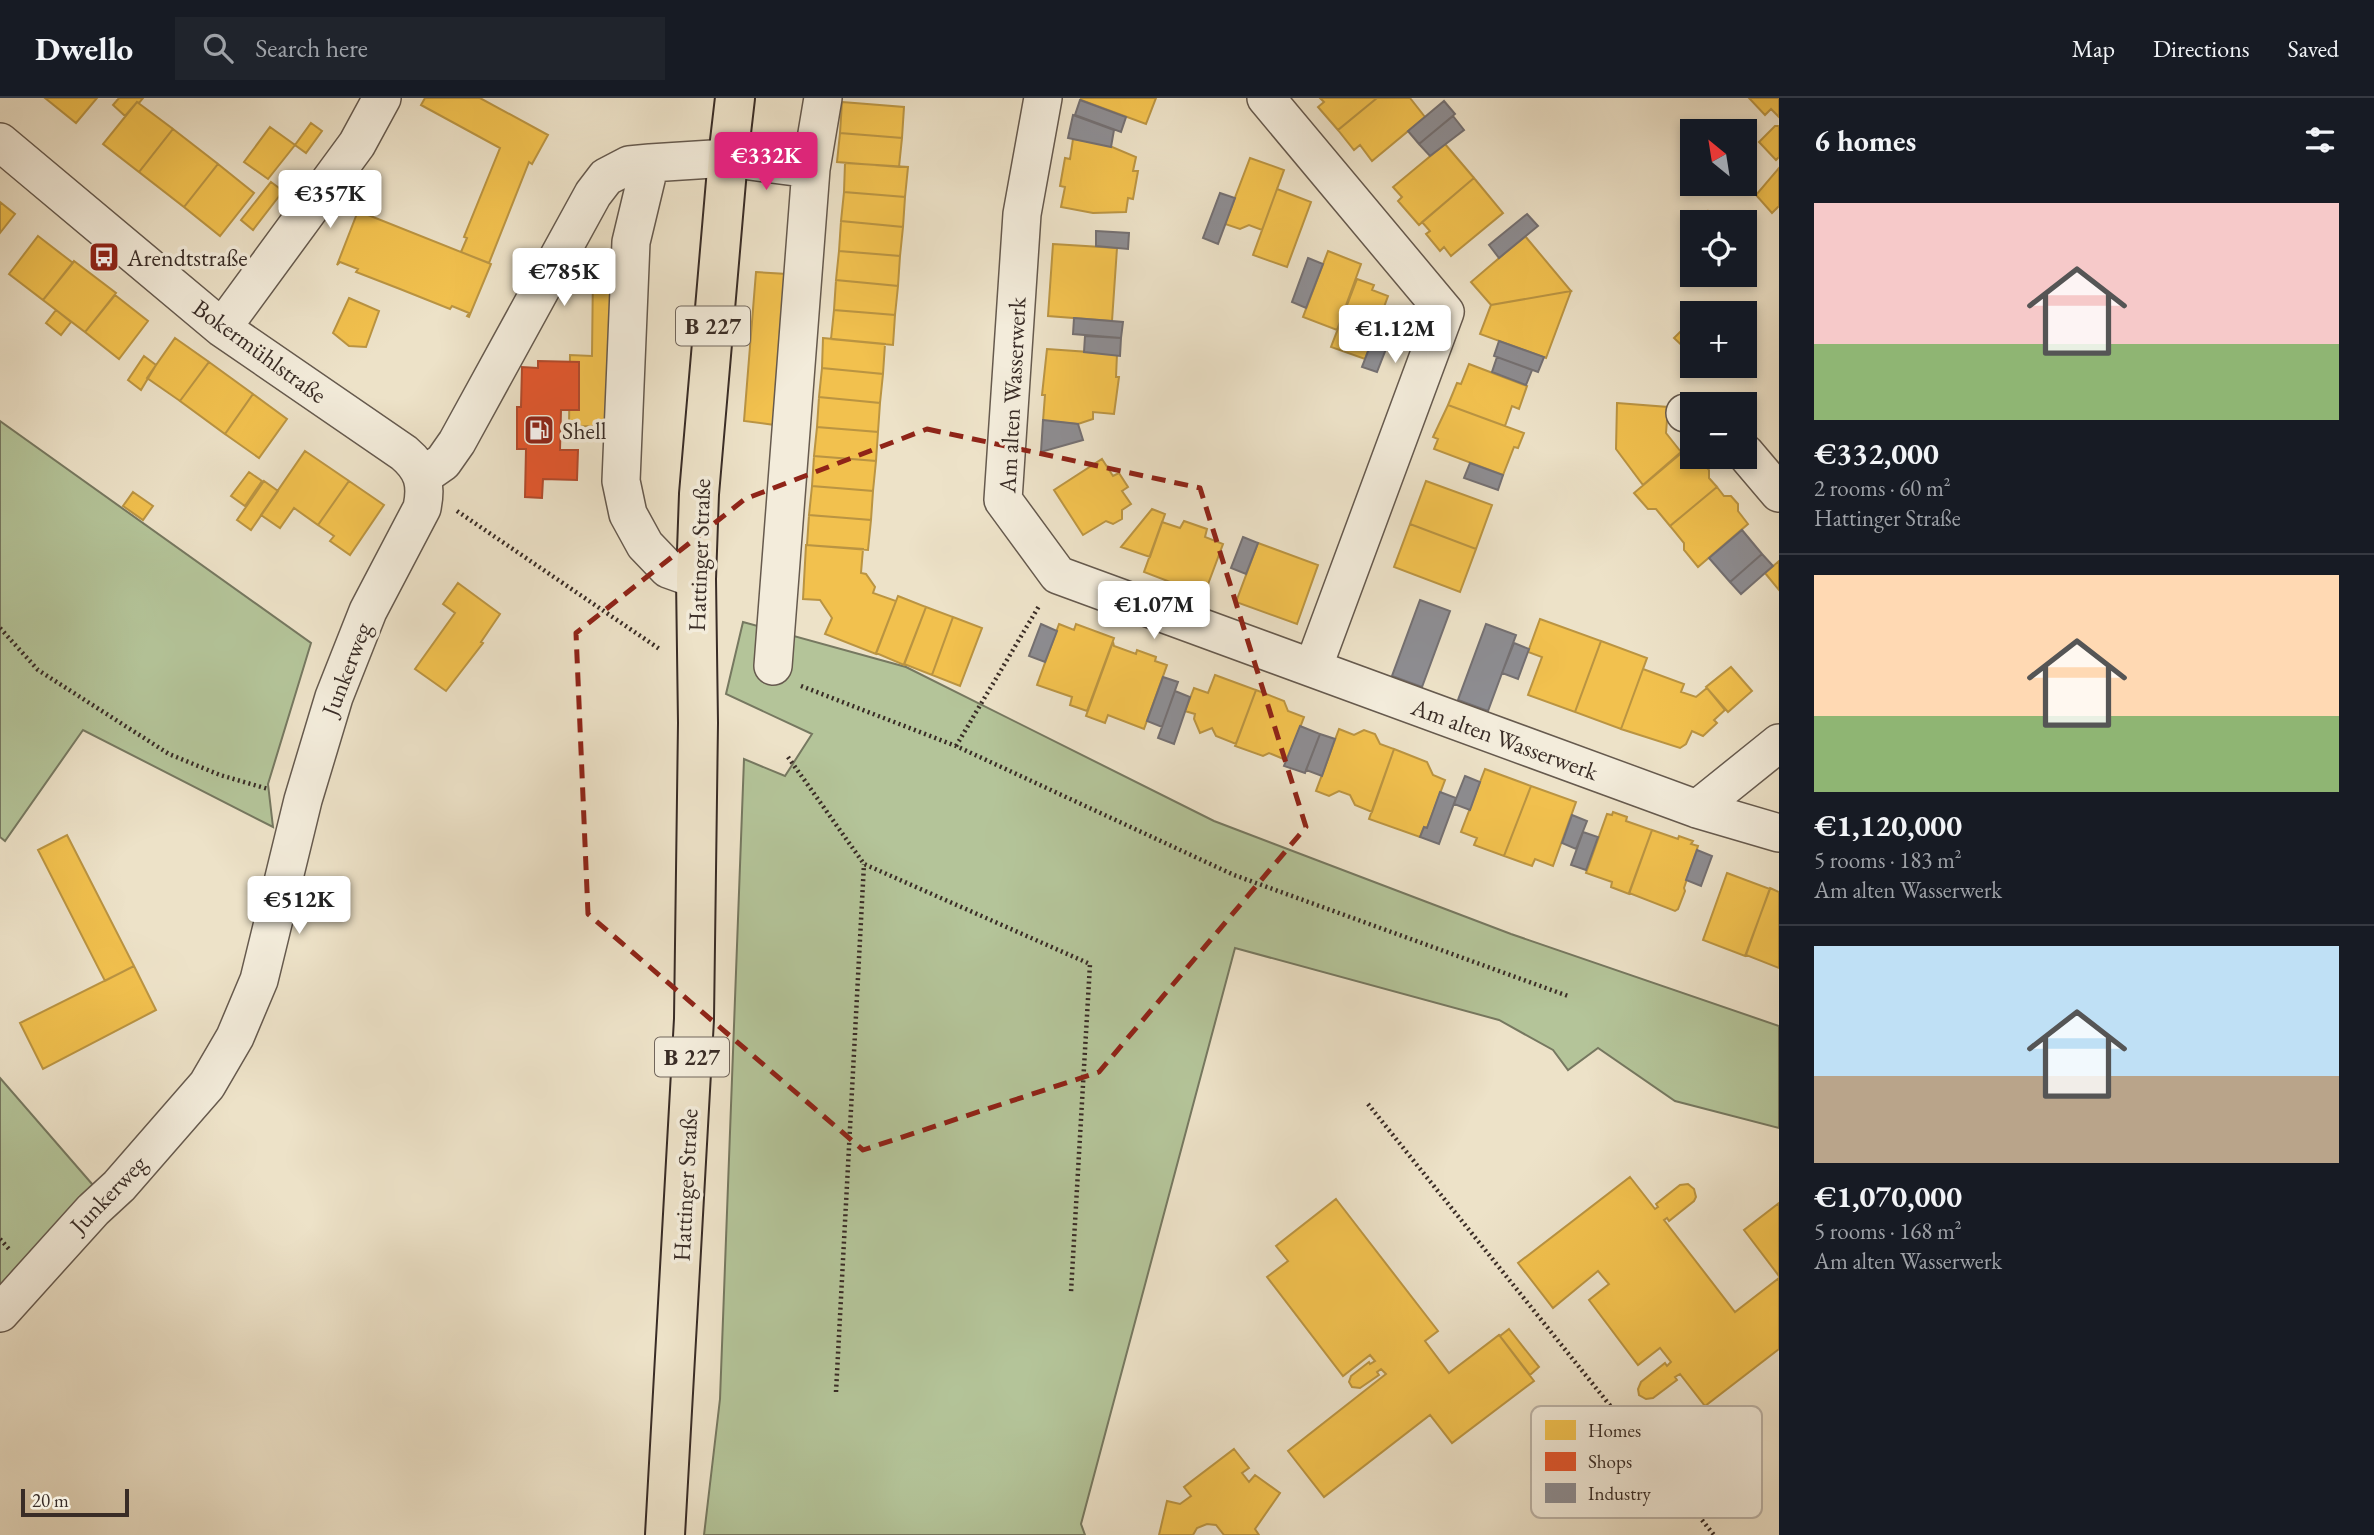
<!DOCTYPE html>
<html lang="en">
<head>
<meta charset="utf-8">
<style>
  :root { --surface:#171b24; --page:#20242c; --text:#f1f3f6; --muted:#9ea1a6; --line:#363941; --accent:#db2777 }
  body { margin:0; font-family:"EB Garamond",serif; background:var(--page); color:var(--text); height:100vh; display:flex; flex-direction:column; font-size:26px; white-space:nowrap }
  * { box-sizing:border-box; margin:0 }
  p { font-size:23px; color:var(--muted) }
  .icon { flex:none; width:38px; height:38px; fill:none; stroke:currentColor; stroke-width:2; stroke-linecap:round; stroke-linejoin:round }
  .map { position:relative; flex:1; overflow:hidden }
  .side { display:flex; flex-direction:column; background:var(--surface); width:595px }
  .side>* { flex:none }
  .needle { width:46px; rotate:330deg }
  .fabs { position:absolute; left:1680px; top:21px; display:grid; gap:14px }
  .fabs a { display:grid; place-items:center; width:77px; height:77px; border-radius:0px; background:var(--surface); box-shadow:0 4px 10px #0003; font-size:35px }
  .scale { position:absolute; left:21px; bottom:18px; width:108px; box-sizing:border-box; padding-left:7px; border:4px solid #392c26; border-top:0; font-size:19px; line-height:24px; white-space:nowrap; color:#392c26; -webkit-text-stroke:5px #f3ecdb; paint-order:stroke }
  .price { position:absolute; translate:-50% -60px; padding:0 16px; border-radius:7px; background:#fff; color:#222; font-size:23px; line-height:46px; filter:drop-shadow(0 2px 4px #0008) }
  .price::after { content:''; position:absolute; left:50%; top:42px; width:21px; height:16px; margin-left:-10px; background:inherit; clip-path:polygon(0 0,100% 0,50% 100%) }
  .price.on { background:var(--accent); color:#fff }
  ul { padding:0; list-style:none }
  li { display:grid; align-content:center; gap:14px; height:371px; padding:0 35px }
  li+li { border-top:2px solid var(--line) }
  li span { display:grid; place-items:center; height:217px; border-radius:0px; color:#555 }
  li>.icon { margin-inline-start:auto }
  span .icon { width:126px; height:126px; fill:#fffc; stroke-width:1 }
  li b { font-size:30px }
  h2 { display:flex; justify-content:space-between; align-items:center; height:84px; padding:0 35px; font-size:30px }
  header { display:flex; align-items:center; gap:42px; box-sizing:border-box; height:98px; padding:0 35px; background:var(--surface); border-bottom:2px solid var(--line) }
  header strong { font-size:33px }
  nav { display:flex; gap:38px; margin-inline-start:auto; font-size:24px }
  .search { width:490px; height:63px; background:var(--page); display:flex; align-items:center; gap:18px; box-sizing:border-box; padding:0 24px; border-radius:0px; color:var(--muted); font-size:26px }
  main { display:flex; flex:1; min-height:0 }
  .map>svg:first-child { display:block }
  .green { fill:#b4c499; stroke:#767860; stroke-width:2 }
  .homes { fill:#f2c14e; stroke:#ba9442; stroke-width:2 }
  .shops { fill:#e4572e; stroke:#b14a2c; stroke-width:2 }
  .industry { fill:#8d8d92; stroke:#747072; stroke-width:2 }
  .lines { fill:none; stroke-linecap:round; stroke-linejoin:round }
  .minor-casing { stroke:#665a4e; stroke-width:40 }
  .major-casing { stroke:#392c26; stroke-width:42 }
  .path { stroke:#392c26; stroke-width:4.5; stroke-dasharray:2 3.5; stroke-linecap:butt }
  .minor { stroke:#f3ecdb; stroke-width:37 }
  .major { stroke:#ede2c8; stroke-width:38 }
  .marked { fill:none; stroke:#8f2418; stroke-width:5; stroke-dasharray:14 9; stroke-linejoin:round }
  .labels { text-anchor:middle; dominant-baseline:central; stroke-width:7; stroke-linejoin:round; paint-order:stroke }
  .shield { fill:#f3ecdb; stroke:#71665c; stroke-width:2 }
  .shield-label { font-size:23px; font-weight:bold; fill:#392c26 }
  .poi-label { font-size:24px; fill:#392c26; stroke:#f3ecdb; text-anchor:start }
  .street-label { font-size:24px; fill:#392c26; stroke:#f3ecdb }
  .key { fill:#f3ecdb; stroke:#bbb2a5; stroke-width:2 }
  .key-label { font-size:19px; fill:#392c26 }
</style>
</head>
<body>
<header>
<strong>Dwello</strong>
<div class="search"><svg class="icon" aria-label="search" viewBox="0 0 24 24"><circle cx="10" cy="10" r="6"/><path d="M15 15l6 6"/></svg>Search here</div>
<nav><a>Map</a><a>Directions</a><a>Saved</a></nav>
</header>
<main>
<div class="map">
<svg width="1779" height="1437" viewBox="0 0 1779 1437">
  <rect width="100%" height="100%" fill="#ede2c8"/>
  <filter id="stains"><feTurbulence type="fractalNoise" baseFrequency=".00286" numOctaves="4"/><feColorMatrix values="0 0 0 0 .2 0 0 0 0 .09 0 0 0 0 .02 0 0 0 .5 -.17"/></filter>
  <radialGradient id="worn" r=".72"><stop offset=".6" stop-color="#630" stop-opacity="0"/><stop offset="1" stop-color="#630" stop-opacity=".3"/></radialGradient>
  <path class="green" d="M0,323l311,222 -43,141 5,43 -190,-97 -78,111 -5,-4z
    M743,524l163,45 308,154 297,113 268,92v102l-104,-27 -77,-53 -30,22 -15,-20 -54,-30 -264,-72 -154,576 4,11h-381l16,-136 24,-640 41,17 27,-42 -86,-40z
    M0,980l99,114 -99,95z"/>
  <path class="homes" d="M45,0h52l-21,25z
    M119,0h24l-4,5 -2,-1 -12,14 -12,-11z
    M425,0h55l68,37 -16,29 -3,-2 -40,101 -28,-11 6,-14 -3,-1 36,-89 -79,-43z
    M1081,0h75l-10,26 -65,-24z
    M1320,0h57l-39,32 -20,-23 6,-5z
    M1377,0h33l15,19 -53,44 -12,-16 -6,5 -16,-20z
    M1749,0h30v19l-8,-8 -6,6z
    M137,4l36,27 -34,43 -36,-28z
    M842,4l62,5 -2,31 -62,-5z
    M311,25l11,8 -16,22 -11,-8z
    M1775,28h4v31l-3,3 -17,-18z
    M270,29l25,18 -27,34 -24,-17z
    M173,31l45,35 -34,43 -45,-35z
    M840,35l62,5 -3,29 -62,-5z
    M1073,41l32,5 31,13 -3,14h5l-5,28 -5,-1 -2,14 -33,1 -32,-6 4,-20 -5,-1 5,-28 5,1z
    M1445,46l29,34 -55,47 -21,-24 4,-4 -9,-10z
    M1250,60l34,12 -22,60 -13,-5 -9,4 -15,-5z
    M845,65l63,4 -3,30 -61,-5z
    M218,66l36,29 -34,43 -36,-29z
    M1779,70v38l-7,7 -16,-18z
    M1474,80l29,35 -52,43 -7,-9 -4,4 -14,-17 4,-3 -8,-9z
    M271,84l12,9 -30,39 -12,-10z
    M1277,91l34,13 -24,65 -34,-12z
    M844,94l61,5 -2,30 -62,-6z
    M0,104l15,12 -15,19z
    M358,113l133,53 -22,53 -2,-1 2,-3 -17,-7 -2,3 -50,-20 -44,-17 2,-3 -18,-7 -3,3z
    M1708,113l11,9 -21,2z
    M841,123l62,6 -3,29 -61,-5z
    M38,138l35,27 -30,37 -34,-26z
    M1525,138l46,55 -80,14 -20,-23z
    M1053,146l64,4 -5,73 -64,-5z
    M839,153l61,5 -2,30 -62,-6z
    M1328,153l33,13 -24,66 -34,-13z
    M74,163l42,32 -31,39 -42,-32z
    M593,173h52l-3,156 -73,-1 1,-71 22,1z
    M756,174l31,2 -12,151 -31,-4z
    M1357,181l17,6 -2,5 16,6 -23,63 -34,-12z
    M836,182l62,6 -3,29 -61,-5z
    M1571,193l-25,67 -66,-24 11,-29z
    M115,197l33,26 -29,38 -34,-27z
    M349,200l30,13 -13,36 -17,-1 -16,-13z
    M56,212l15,12 -10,13 -15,-12z
    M834,212l61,5 -2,30 -62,-6z
    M1687,227l5,4v26l-18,-17z
    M175,240l34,24 -29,39 -33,-23z
    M823,240l62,6 -2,30 -61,-6z
    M1047,251l70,5 -1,23h3l-5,37 -21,-2v7l-15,5 -35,-3 2,-26h-3z
    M144,258l12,9 -15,25 -13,-10z
    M209,264l44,32 -28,40 -45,-33z
    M1469,266l58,22 -8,23 -7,-3 -7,20 -57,-21 9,-22 4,1z
    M822,270l61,6 -3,29 -61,-6z
    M253,296l34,25 -28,39 -34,-24z
    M819,299l61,6 -2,29 -61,-5z
    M1617,305l51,4 -2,26 15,19 -38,33 -27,-36z
    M1448,307l76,28 -6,15 -4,-1 -11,28 -69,-26 4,-10 -5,-2z
    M817,329l61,5 -2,29 -62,-5z
    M1685,352l10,12 8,1 6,7v8l8,9 -47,39 -14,-17h-8l-14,-16z
    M305,353l44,30 -31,44 -24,-17 -14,20 -19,-13z
    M814,358l62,5 -3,30 -61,-5z
    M1102,361l11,17 6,-3 9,14 -6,4 9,13 -9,6v9l-9,5 -7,-3 -23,14 -29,-45z
    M249,374l13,9 -17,25 -14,-10z
    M264,383l14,10 -27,39 -14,-10z
    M349,383l35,24 -34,50 -20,-14 4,-5 -16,-11z
    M1426,383l66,24 -16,44 -66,-25z
    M812,388l61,5 -2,29 -62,-5z
    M1717,389l7,9h7l7,8v7l10,13 -50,43 -14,-17v-7l-14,-17z
    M133,394l20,14 -10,14 -20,-14z
    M1152,411l13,5 -15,43 -29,-10z
    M809,417l62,5 -3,30 -61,-5z
    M1184,423l23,8 -2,8 18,7 -19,51 -60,-23 18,-50 18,6z
    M1410,426l66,25 -16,43 -66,-25z
    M1258,445l60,22 -21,59 -61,-22z
    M806,447l57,4 -2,24 5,1 9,13 -2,6 23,8 -20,53 -51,-20 7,-16 -12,-18 -17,-1z
    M1779,463v29l-14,-17z
    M458,485l42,31 -19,28 2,1 -37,48 -31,-22 40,-56 -12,-9z
    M898,498l28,11 -22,58 -28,-12z
    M926,509l27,10 -21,58 -28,-11z
    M953,519l29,11 -22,58 -28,-11z
    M1540,521l61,22 -26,71 -47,-17 14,-38 -14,-5z
    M1059,526l15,6 2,-6 38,14 -27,73 -17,-6 2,-8 -35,-12z
    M1601,543l46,17 -26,71 -46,-17z
    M1113,544l1,4 22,8 1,-4 19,7 -1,4 12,4 -23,64 -36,-14 -3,8 -19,-7z
    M1731,569l21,24 -24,21 -22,-25z
    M1643,571l41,15 -3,8 15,5 11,-9 18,22 -11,10 3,3 -14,13 -11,-5 -6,13 -6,4 -59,-19z
    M1215,577l41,15 -20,54 -20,-8 -4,-8 -12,5 -6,-14 1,-5 -10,-3 9,-23 14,5z
    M1256,592l28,11 4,10 16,6 -18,48v-5l-17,-7 -6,3 -28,-10z
    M1339,631l15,6 10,-5 11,4 5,10 14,5 -22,63 -17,-7 -5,-10 -11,-4 -10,5 -13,-5z
    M1394,651l33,13 6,13 12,5 -18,48 -3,-1 -4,10 -51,-18z
    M1485,671l46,17 -27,70 -30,-11 3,-7 -16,-6z
    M1531,688l45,16 -23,64 -18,-7 -3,7 -28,-10z
    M1613,714l14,5 -1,4 26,9 -23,64 -18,-7 1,-5 -26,-9 21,-59 5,1z
    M1652,732l26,9 1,-3 14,5 -2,3 7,2 -14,42 1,3 -7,18 -3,2 -46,-18z
    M67,737l67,131 -29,15 -67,-131z
    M1727,775l43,16 -25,67 -42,-16z
    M1770,790l9,4v76l-33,-13z
    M134,868l22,44 -113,59 -23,-46z
    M1630,1079l25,32 3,-2 -2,-3 24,-19 8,-1 6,5 2,8 -2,4 -25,20 -2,-3 -3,2 71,92 44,-34v71l-74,57 -25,-32 -5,3 2,3 -24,18 -7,1 -7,-4 -1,-6 3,-7 24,-19 2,3 4,-4 -11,-14 -22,17 -49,-65 20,-16 -11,-13 -45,37 -35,-45z
    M1336,1101l102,132 -13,10 24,32 50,-38 35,46 -82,62 -22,-28 -106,82 -36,-46 98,-77 -5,-5 -4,3 2,3 -19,13 -8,-1 -3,-5 2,-6 18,-14 1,2 5,-3 -5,-6 -27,21 -76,-99 21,-16 -12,-15z
    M1779,1105v73l-35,-46z
    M1509,1231l30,38 -9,8 -30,-39z
    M1234,1351l15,19 -7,5 7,9 6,-7 25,18 -25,36 4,6h-35l-8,-10 -9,-1 -10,4 -4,7h-34l8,-34 13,3 11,-8 -7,-9z"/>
  <path class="shops" d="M538,263l41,1v48h-18l-1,40h18l-1,30 -34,-1 -1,19 -17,-1 1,-48h-9v-42h4l1,-40 16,1z"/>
  <path class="industry" d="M1080,2l46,17 -5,15 -46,-17z
    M1444,3l11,13 -36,30 -11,-13z
    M1073,17l41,15 -3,17 -43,-9z
    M1453,18l11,14 -34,26 -11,-12z
    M1220,95l15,5 -17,46 -15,-6z
    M1527,116l11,12 -39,32 -10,-13z
    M1096,133l33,2 -1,16 -32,-3z
    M1308,160l15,6 -17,44 -14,-6z
    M1074,220l49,4 -2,16 -48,-4z
    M1376,233l15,5 -14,36 -15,-5z
    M1085,238l36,2 -1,18 -36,-4z
    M1499,243l45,16 -6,15 -44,-16z
    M1497,259l35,13 -6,15 -34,-13z
    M1043,322l35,4 5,16 -42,12z
    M1470,365l33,12 -5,15 -34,-12z
    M1742,432l20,24 -32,28 -21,-24z
    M1243,439l15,6 -12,31 -15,-6z
    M1762,456l11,12 -32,28 -11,-12z
    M1420,502l30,11 -28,76 -30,-11z
    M1041,526l16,7 -12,31 -16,-6z
    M1486,526l30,11 -28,76 -30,-11z
    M1514,545l15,6 -11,30 -16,-6z
    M1163,579l15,5 -16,45 -15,-6z
    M1175,593l15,6 -16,47 -16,-6z
    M1300,628l20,8 -15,39 -21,-7z
    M1320,636l15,5 -13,37 -16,-6z
    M1465,678l15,6 -10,28 -16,-6z
    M1440,694l16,6 -17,46 -19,-7 4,-10 3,1z
    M1572,717l15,6 -11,28 -14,-6z
    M1583,734l15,5 -12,33 -15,-5z
    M1697,752l15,6 -11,30 -15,-6z"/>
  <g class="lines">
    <g class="minor-casing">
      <path id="minor" d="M1043,0l-21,116 -19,286 55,75 639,234 82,24
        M1266,0l179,214 -132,356
        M0,44l222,186 182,125c19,16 23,31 18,55l-54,103 -34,86 -31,103 -44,180 -24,57 -28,48 -88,101 -26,24 -93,103
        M650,65l-19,79 -10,239 7,33 17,31 23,24 28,10
        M222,230l135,-184 25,-46
        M1685,315h7
        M1745,355l34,40
        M423,378l20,-14 14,-20 136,-248 13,-17 23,-12 21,-2 78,-5 83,11
        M773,568l38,-497 12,-71
        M1697,711l82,-66"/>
    </g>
    <g class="major-casing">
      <path id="major" d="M665,1437l29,-516 4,-296 -2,-144 3,-85 29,-336 7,-60"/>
    </g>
    <path class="path" d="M457,413l204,139
      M0,530l38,42 131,84 51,21 48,14
      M801,588l155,60 278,129 334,121
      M956,648l83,-140
      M788,659l76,107 226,100 -19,328
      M1368,1006l346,431
      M0,1141l9,10
      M836,1294l28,-528"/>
    <use href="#minor" class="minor"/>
    <use href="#major" class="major"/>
  </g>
  <path class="marked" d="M927,331l273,59 106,339 -207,245 -236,78 -275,-236 -12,-281 169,-134z"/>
  <defs>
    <g id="bus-square" transform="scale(1.575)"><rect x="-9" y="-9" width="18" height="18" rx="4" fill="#8f2418" stroke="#f3ecdb"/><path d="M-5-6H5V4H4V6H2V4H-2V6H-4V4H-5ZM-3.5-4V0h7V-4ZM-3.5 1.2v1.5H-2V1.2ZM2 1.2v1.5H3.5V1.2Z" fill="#fff"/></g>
    <g id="fuel-square" transform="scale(1.575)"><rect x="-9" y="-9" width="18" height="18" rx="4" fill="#8f2418" stroke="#f3ecdb"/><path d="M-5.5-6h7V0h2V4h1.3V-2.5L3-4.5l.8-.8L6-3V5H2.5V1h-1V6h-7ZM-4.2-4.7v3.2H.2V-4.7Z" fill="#fff"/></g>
  </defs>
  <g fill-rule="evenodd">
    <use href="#bus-square" x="104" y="159"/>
    <use href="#fuel-square" x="539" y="332"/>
  </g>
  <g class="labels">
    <g class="shield">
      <rect x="676" y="208.5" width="74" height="39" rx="5"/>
      <rect x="655" y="939.5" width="74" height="39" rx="5"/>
    </g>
    <g class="shield-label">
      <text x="713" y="228">B 227</text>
      <text x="692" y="959">B 227</text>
    </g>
    <g class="poi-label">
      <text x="127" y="159">Arendtstraße</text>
      <text x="562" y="332">Shell</text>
    </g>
    <g class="street-label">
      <text transform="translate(260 253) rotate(36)">Bokermühlstraße</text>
      <text transform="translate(1012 297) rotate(-87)">Am alten Wasserwerk</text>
      <text transform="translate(699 457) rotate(-88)">Hattinger Straße</text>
      <text transform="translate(346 571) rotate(-69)">Junkerweg</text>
      <text transform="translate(1505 641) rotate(20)">Am alten Wasserwerk</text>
      <text transform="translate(685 1087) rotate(-87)">Hattinger Straße</text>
      <text transform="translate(108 1096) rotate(-46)">Junkerweg</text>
    </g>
  </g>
  <rect x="1531" y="1308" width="231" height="112" rx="10" class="key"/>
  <rect x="1545" y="1322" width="31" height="20" fill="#f2c14e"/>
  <rect x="1545" y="1354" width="31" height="19" fill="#e4572e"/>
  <rect x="1545" y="1385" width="31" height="20" fill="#8d8d92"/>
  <g class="key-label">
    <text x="1588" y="1339">Homes</text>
    <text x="1588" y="1370">Shops</text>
    <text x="1588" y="1402">Industry</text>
  </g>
  <rect width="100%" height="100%" filter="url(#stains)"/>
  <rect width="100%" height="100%" fill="url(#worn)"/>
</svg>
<div class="fabs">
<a><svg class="needle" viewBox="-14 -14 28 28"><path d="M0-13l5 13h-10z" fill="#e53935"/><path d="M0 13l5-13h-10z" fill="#9ea1a6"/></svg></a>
<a><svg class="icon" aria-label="locate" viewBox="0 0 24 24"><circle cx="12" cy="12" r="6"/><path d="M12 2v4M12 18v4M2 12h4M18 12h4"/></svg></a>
<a>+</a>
<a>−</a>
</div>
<div class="scale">20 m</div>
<b class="price on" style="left:766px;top:94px">€332K</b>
<b class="price" style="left:330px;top:132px">€357K</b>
<b class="price" style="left:564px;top:210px">€785K</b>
<b class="price" style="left:1395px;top:267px">€1.12M</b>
<b class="price" style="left:1154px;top:543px">€1.07M</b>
<b class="price" style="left:299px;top:838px">€512K</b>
</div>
<section class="side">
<h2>6 homes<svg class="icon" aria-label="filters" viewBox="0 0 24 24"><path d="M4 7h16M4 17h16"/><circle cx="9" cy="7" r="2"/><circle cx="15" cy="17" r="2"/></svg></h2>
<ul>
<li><span style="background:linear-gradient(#f6c9c9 65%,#8fb573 0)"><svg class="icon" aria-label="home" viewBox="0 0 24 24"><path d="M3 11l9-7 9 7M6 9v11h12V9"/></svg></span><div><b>€332,000</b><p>2 rooms · 60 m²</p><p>Hattinger Straße</p></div></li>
<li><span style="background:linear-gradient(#ffd9b3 65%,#8fb573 0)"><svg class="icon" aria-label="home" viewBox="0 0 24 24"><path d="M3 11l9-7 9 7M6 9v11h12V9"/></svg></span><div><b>€1,120,000</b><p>5 rooms · 183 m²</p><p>Am alten Wasserwerk</p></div></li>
<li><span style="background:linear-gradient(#bfe0f5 60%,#b9a48a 0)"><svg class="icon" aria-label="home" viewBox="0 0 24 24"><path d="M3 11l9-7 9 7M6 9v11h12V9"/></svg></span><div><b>€1,070,000</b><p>5 rooms · 168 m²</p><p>Am alten Wasserwerk</p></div></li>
</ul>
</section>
</main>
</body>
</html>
